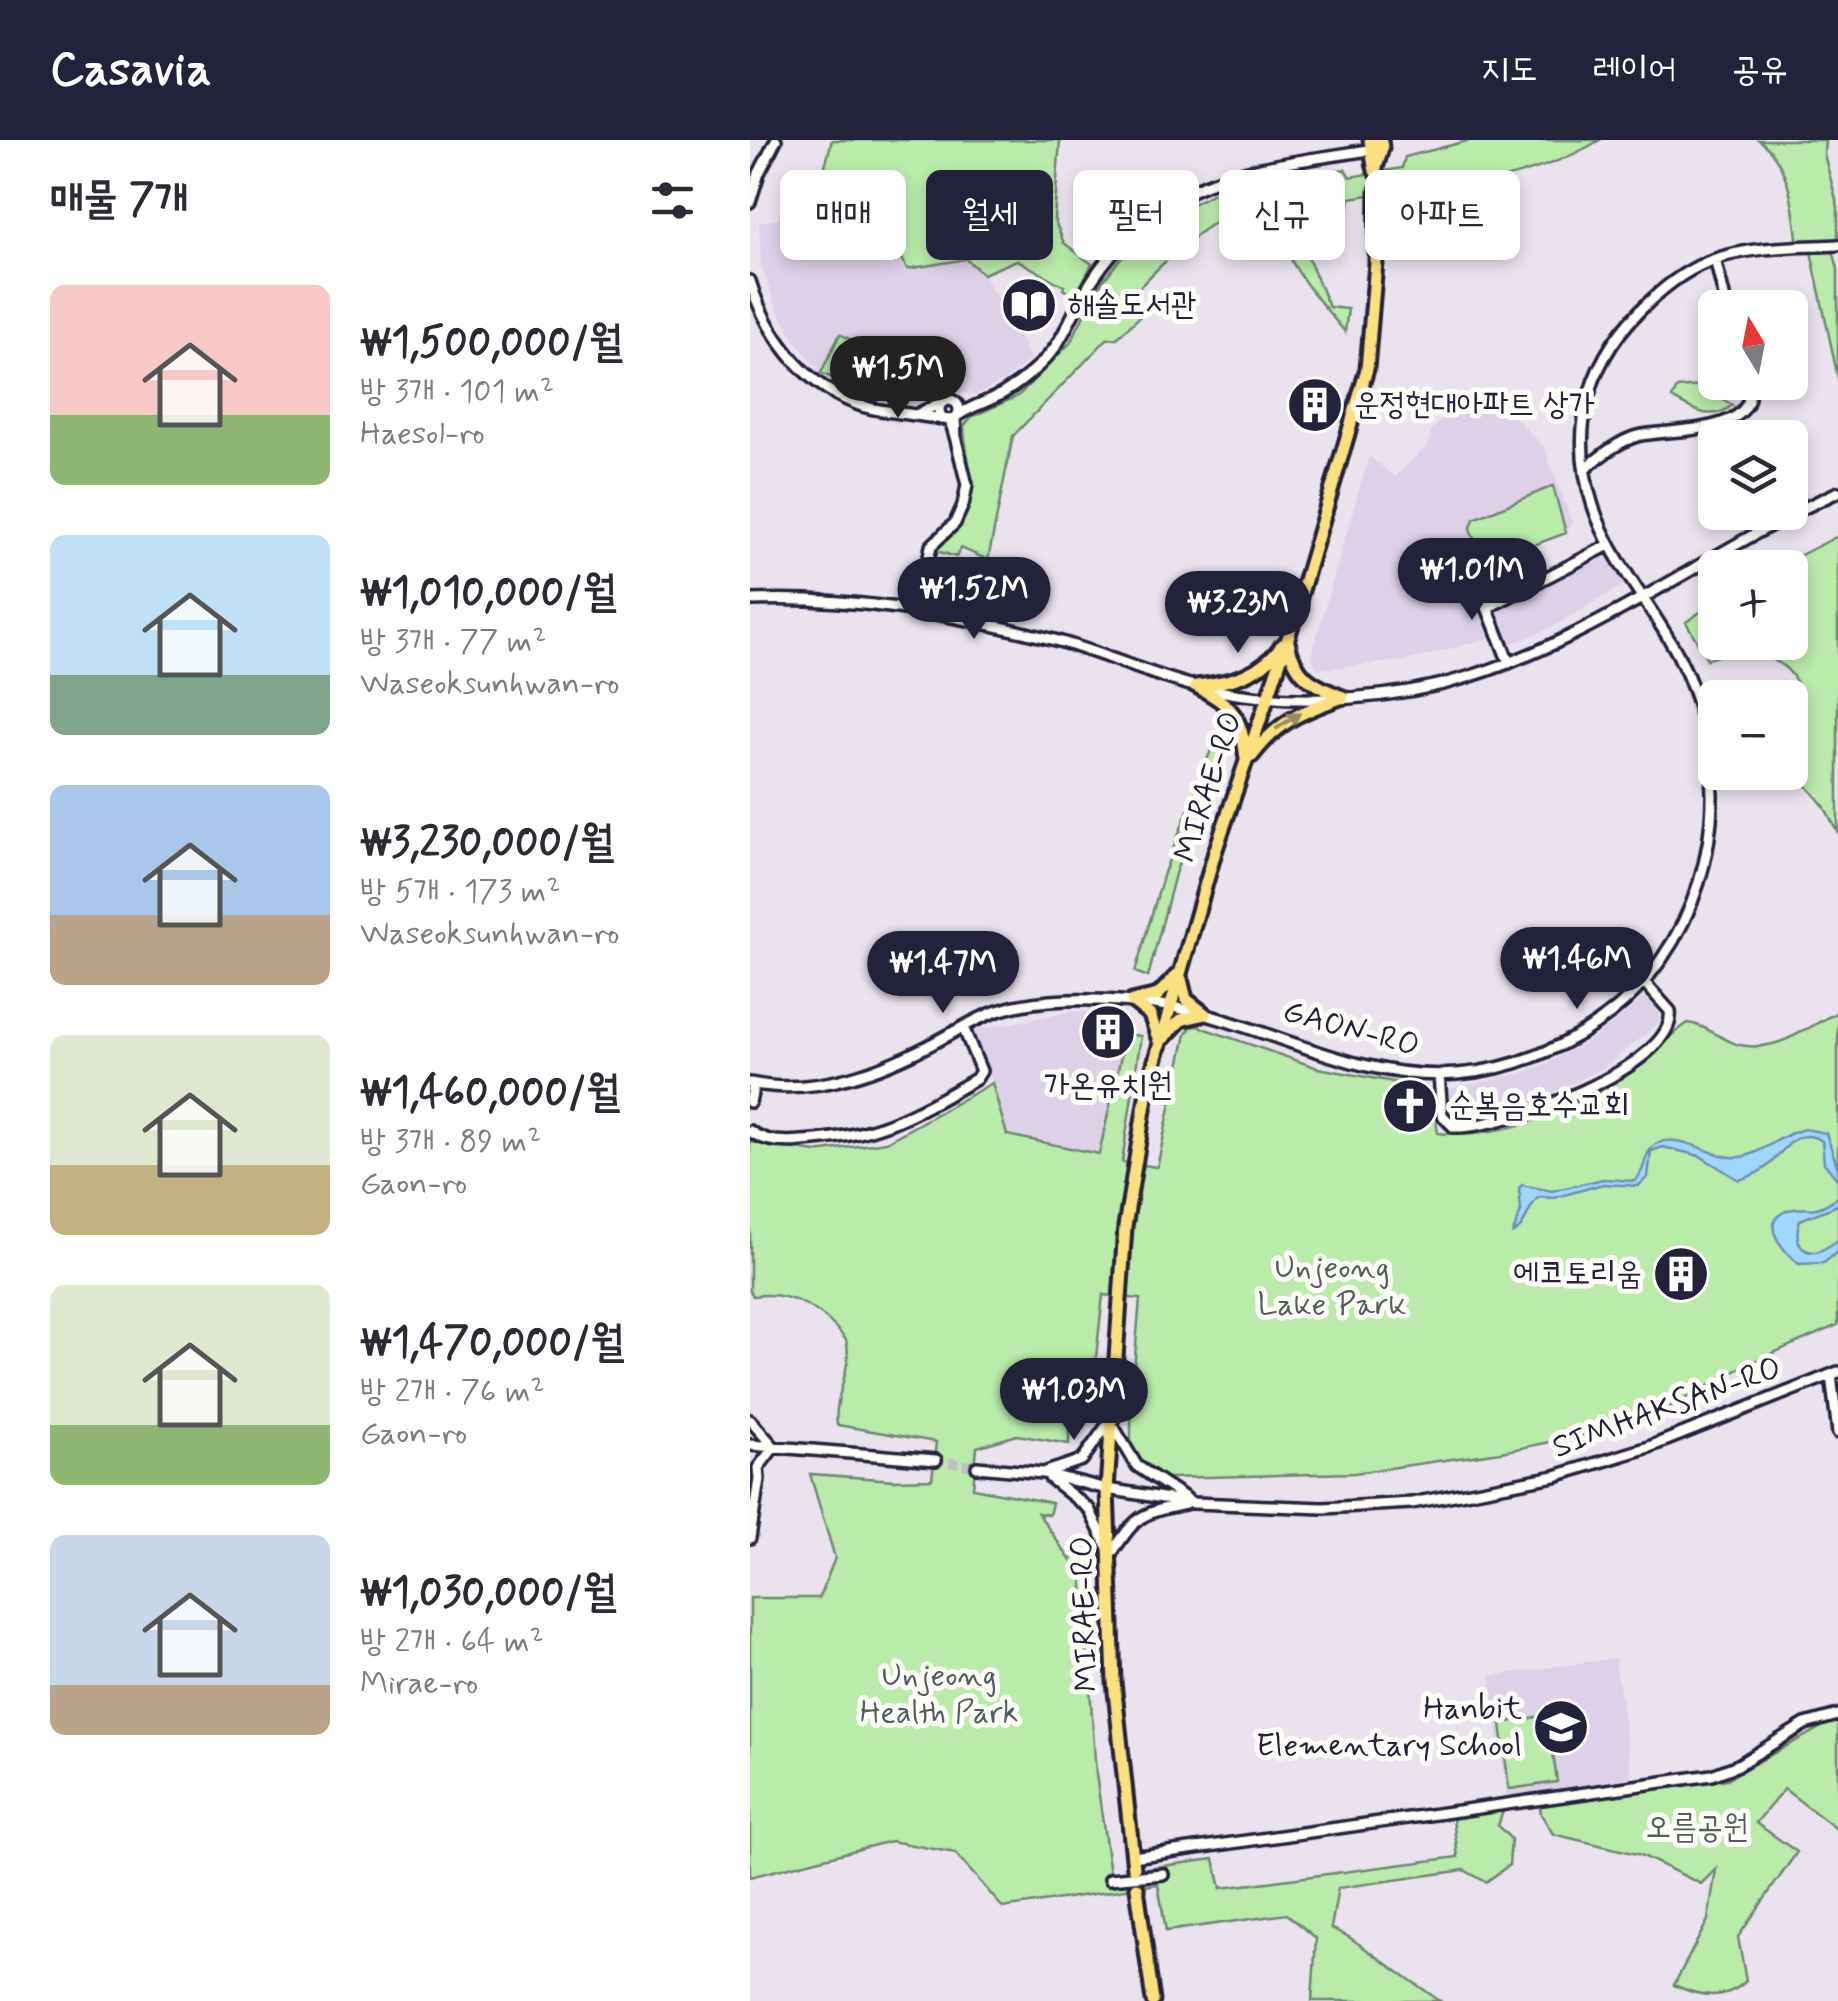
<!DOCTYPE html>
<html lang="ko">
<head>
<meta charset="utf-8">
<style>
  :root { --surface:#fff; --page:#f2f2f3; --text:#2b2b33; --muted:#7c7c81; --accent:#22223b }
  body { margin:0; font-family:Mynerve,"Poor Story",sans-serif; background:var(--page); color:var(--text); height:100vh; display:flex; flex-direction:column; font-size:38px; white-space:nowrap }
  * { box-sizing:border-box; margin:0 }
  p { font-size:32px; color:var(--muted) }
  .icon { flex:none; width:55px; height:55px; fill:none; stroke:currentColor; stroke-width:2; stroke-linecap:round; stroke-linejoin:round }
  .map { position:relative; flex:1; overflow:hidden }
  .drawer { display:flex; flex-direction:column; background:var(--surface); width:750px }
  .drawer>* { flex:none }
  .top-card { position:absolute; left:30px; top:30px; width:908px; height:90px; display:flex; gap:20px }
  .needle { width:65px; rotate:350deg }
  .controls { position:absolute; left:948px; top:150px; display:grid; gap:20px }
  .controls a { display:grid; place-items:center; width:110px; height:110px; border-radius:15px; background:var(--surface); box-shadow:0 5px 15px #0003; font-size:50px }
  .price { position:absolute; translate:-50% -85px; padding:0 22px; border-radius:35px; background:var(--accent); color:#fff; font-size:32px; line-height:65px; filter:drop-shadow(0 2px 5px #0008) }
  .price::after { content:''; position:absolute; left:50%; top:60px; width:30px; height:22px; margin-left:-15px; background:inherit; clip-path:polygon(0 0,100% 0,50% 100%) }
  .price.selected { background:#222; color:#fff }
  ul { padding:0; list-style:none }
  li { display:flex; align-items:center; gap:30px; height:250px; padding:0 50px }
  li span { display:grid; place-items:center; flex:none; width:280px; height:200px; border-radius:15px; color:#555 }
  li>.icon { margin-inline-start:auto }
  span .icon { width:120px; height:120px; fill:#fffc; stroke-width:1 }
  li b { font-size:42px }
  h2 { display:flex; justify-content:space-between; align-items:center; height:120px; padding:0 50px; font-size:42px }
  .pill { padding:0 35px; border-radius:15px; background:var(--surface); box-shadow:0 5px 15px #0003; font-size:35px; line-height:90px }
  .pill.selected { background:var(--accent); color:#fff }
  header { display:flex; align-items:center; gap:60px; box-sizing:border-box; height:140px; padding:0 50px; background:var(--accent); color:#fff }
  header strong { font-size:48px }
  nav { display:flex; gap:55px; margin-inline-start:auto; font-size:35px }
  main { display:flex; flex:1; min-height:0 }
  .map>svg:first-child { display:block }
  .built { fill:#ddd1e7 }
  .green { fill:#baebaa; stroke:#6e8672; stroke-width:2.5 }
  .water { fill:#9fd7fe; stroke:#6d8fb0; stroke-width:2.5 }
  .lines { fill:none; stroke-linecap:round; stroke-linejoin:round }
  .minor-tunnel { stroke:#c2bcca; stroke-width:9; stroke-dasharray:9 4.5; stroke-linecap:butt }
  .minor-casing { stroke:#22223b; stroke-width:16 }
  .major-casing { stroke:#22223b; stroke-width:19 }
  .minor { stroke:#fdfcf7; stroke-width:9 }
  .major { stroke:#fbe080; stroke-width:11 }
  .oneway { fill:#998a61 }
  .labels { text-anchor:middle; dominant-baseline:central; stroke-width:10; stroke-linejoin:round; paint-order:stroke }
  .poi-label { font-size:32px; fill:#22223b; stroke:#fdfcf7; text-anchor:start }
  .street-label { font-size:32px; fill:#22223b; stroke:#fdfcf7 }
  .park-label { font-size:32px; fill:#505e5c; stroke:#fdfcf7 }
</style>
</head>
<body>
<header>
<strong>Casavia</strong>
<nav><a>지도</a><a>레이어</a><a>공유</a></nav>
</header>
<main>
<section class="drawer">
<h2>매물 7개<svg class="icon" aria-label="filters" viewBox="0 0 24 24"><path d="M4 7h16M4 17h16"/><circle cx="9" cy="7" r="2"/><circle cx="15" cy="17" r="2"/></svg></h2>
<ul>
<li><span style="background:linear-gradient(#f6c9c9 65%,#8fb573 0)"><svg class="icon" aria-label="home" viewBox="0 0 24 24"><path d="M3 11l9-7 9 7M6 9v11h12V9"/></svg></span><div><b>₩1,500,000/월</b><p>방 3개 · 101 m²</p><p>Haesol-ro</p></div></li>
<li><span style="background:linear-gradient(#bfe0f5 70%,#7fa58c 0)"><svg class="icon" aria-label="home" viewBox="0 0 24 24"><path d="M3 11l9-7 9 7M6 9v11h12V9"/></svg></span><div><b>₩1,010,000/월</b><p>방 3개 · 77 m²</p><p>Waseoksunhwan-ro</p></div></li>
<li><span style="background:linear-gradient(#a9c7e8 65%,#b9a48a 0)"><svg class="icon" aria-label="home" viewBox="0 0 24 24"><path d="M3 11l9-7 9 7M6 9v11h12V9"/></svg></span><div><b>₩3,230,000/월</b><p>방 5개 · 173 m²</p><p>Waseoksunhwan-ro</p></div></li>
<li><span style="background:linear-gradient(#dfe7d0 65%,#c2b280 0)"><svg class="icon" aria-label="home" viewBox="0 0 24 24"><path d="M3 11l9-7 9 7M6 9v11h12V9"/></svg></span><div><b>₩1,460,000/월</b><p>방 3개 · 89 m²</p><p>Gaon-ro</p></div></li>
<li><span style="background:linear-gradient(#dfe7d0 70%,#8fb573 0)"><svg class="icon" aria-label="home" viewBox="0 0 24 24"><path d="M3 11l9-7 9 7M6 9v11h12V9"/></svg></span><div><b>₩1,470,000/월</b><p>방 2개 · 76 m²</p><p>Gaon-ro</p></div></li>
<li><span style="background:linear-gradient(#c9d6e8 75%,#b9a48a 0)"><svg class="icon" aria-label="home" viewBox="0 0 24 24"><path d="M3 11l9-7 9 7M6 9v11h12V9"/></svg></span><div><b>₩1,030,000/월</b><p>방 2개 · 64 m²</p><p>Mirae-ro</p></div></li>
</ul>
</section>
<div class="map">
<svg width="1088" height="1861" viewBox="0 0 1088 1861">
  <rect width="100%" height="100%" fill="#eae3ee"/>
  <filter id="ink" filterUnits="userSpaceOnUse"><feTurbulence type="fractalNoise" baseFrequency=".01" numOctaves="2"/><feDisplacementMap in="SourceGraphic" scale="20" xChannelSelector="R" yChannelSelector="G"/><feConvolveMatrix kernelMatrix="1 2 1 2 8 2 1 2 1" color-interpolation-filters="sRGB"/></filter>
  <g filter="url(#ink)">
    <path class="built" d="M128,66l88,53 17,15 48,84 -24,21 -32,16 -25,-4 -9,1 -19,11h-24l-23,-6 15,-37 -50,-26 -19,39 -25,-31 -19,-33 -16,-44 -2,-43z
      M741,258l11,5 42,44 29,77 -7,9 -94,36 15,38 122,-62 23,35 -78,46 -51,22 -5,-12 -92,25 -89,8 -6,-14 58,-199 26,21 33,-32 3,-14 19,-20z
      M896,857l12,14 2,8 -4,7 -51,41 -56,28 -48,15 -41,7 -9,-6 -3,-22 72,-15 30,-12 46,-26z
      M324,871l54,6 -29,137 -92,-19 -15,-52 -21,-52z
      M865,1518l17,119 -125,20 -17,-121z"/>
    <path class="green" d="M82,0h228l-6,79 10,24 28,21 -17,33 -12,-8 1,-3 -47,-26 -34,14 -17,-15 -59,10 -29,-63 -48,6 -9,-31z
      M721,0h129c-57,35 -128,45 -193,59l-2,-10 -55,9 -2,11 -56,11 37,87 19,2 -3,23c-28,-34 -61,-68 -68,-114l-17,-13c-44,4 -101,60 -130,93l17,12 -30,28 -10,1 -94,97 -25,124 -27,-12 -5,9 -22,-7c20,-25 39,-43 36,-77 -1,-16 -6,-31 -6,-47l7,-9 47,-21 52,-53 28,-55 25,-33 54,-43 47,-24 121,-19 5,8 52,-9 3,-11z
      M1009,0h66l-1,14 14,53v38l-6,1 6,23v109l-28,-131h-12c-4,-36 -7,-83 -39,-107z
      M90,194l51,27 -16,36 -54,-24z
      M951,246l31,19c-19,18 -41,4 -60,-7l5,-10z
      M803,346l13,47 -72,27h-10l-14,-30 4,-11z
      M1088,396v297l-14,-27 -28,-33c1,-24 9,-47 6,-72 -7,-48 -57,-55 -95,-42l-21,-37 29,-20v40h75v-74l-13,-1z
      M464,602l8,5 -1,18 -19,34 -27,75 -27,103 -13,-5 29,-99z
      M1088,872v313l-88,38 -102,56 -63,16 -84,17 -147,21 -185,5 -16,-1 -22,-22v-52l9,-104 -37,-4 -14,125 -20,5v19l-52,-9 -40,12 -4,41 79,15 -3,12 -11,-2 33,48 3,-6 7,2 15,217 14,99 104,-14 7,29 237,-31 -5,-38 50,-8 -5,15 13,13 -2,26 -23,17 -22,-12 -126,18 -7,40 18,9 91,64h-128l4,-63 -29,-24 -121,17 -8,-47 -155,24 -48,-55 -64,-12 -141,36v-279h69l16,-40 -25,-84 84,6 38,-1 4,-37 -99,-17c-4,-31 17,-56 9,-85 -22,-30 -56,-50 -93,-44l-3,-5v-149l66,10 70,-10 106,-59 15,52 92,19 27,-120 15,2 -19,126 35,5 29,-133 5,-7 6,-1 121,42 108,20 6,8 6,37c53,5 112,-13 157,-39 34,-20 61,-49 93,-71 19,2 34,18 52,22 38,8 67,-18 98,-33z
      M798,1575l9,67 -48,7 -8,-66z
      M1088,1582v108l-54,-41 -28,34 41,29 -59,85 8,44c-21,20 -46,16 -72,4l34,-65 8,-51 -15,15 -60,-29 -88,-21 -12,-20 -1,-8 187,-27 102,-56z"/>
    <path class="water" d="M1055,989l21,4 12,35v12l-14,-17 -2,-22c-25,-16 -37,9 -53,24 -8,7 -20,12 -30,15l-39,-24 -37,-9 -12,4 -3,26 -10,9 -35,-2 -49,14 -15,-1c-13,11 -12,30 -26,36l8,-22 -2,-23 3,-3 30,6 51,-12 32,2c12,-10 7,-30 23,-38 25,-11 57,18 83,14 23,-4 41,-24 64,-28z
      M1088,1057v8l-38,15c-5,13 -3,33 15,32 8,-1 17,-8 23,-12v11l-14,12 -25,1c-12,-10 -41,-39 -15,-52 9,-6 22,-2 32,-4 8,-1 15,-7 22,-11z"/>
    <g class="lines">
      <path class="minor-tunnel" d="M186,1320l41,7"/>
      <g class="minor-casing">
        <path id="minor" d="M0,62l9,-29 17,-33
          M965,119l12,49
          M0,141c15,51 53,103 104,122 20,8 41,9 62,12
          M189 270a10 10 0 1 1 20 0a10 10 0 1 1-20 0Z
          M192,262l-26,13 34,5 6,20 -1,-22
          M207,276c17,-12 32,-14 48,-24 18,-11 39,-29 51,-46 11,-17 19,-37 29,-54 20,-35 50,-67 84,-89 61,-38 137,-42 206,-54
          M835,329c16,-13 32,-27 52,-33 30,-8 125,1 111,-54
          M722,429l37,94
          M0,460c100,-4 196,13 293,37 51,12 100,36 151,49 80,19 170,17 249,-2 140,-35 264,-133 395,-192
          M737,468l122,-63
          M169,470l12,-64 24,-23 8,-18 4,-20 -11,-45
          M689,935l3,40 12,12c47,2 224,-60 216,-116l-26,-29
          M0,943c66,14 134,-13 191,-44 19,-10 39,-23 60,-29 40,-13 91,-11 133,-8 111,7 210,81 323,72 71,-5 145,-42 191,-97 75,-91 83,-219 30,-322 -27,-51 -67,-94 -85,-149 -26,-80 -3,-151 58,-206 18,-17 41,-33 64,-41 38,-13 83,-12 123,-14
          M0,962l4,-18
          M0,991c14,11 34,12 52,10 75,-4 111,-26 174,-62l5,-8 -18,-44
          M1081,1235l7,58
          M0,1280l24,27 -16,21
          M0,1305l186,15
          M227,1327l66,6 64,16 87,14 129,5 89,-5 143,-27 94,-29 189,-75
          M296,1332l36,-12 28,-39 27,45 50,33
          M300,1338l39,31 22,45c27,-39 27,-40 74,-50
          M0,1398l9,-59 -1,-11
          M383,1717l579,-82 26,-10 67,-41 33,-9
          M360,1739l53,-5"/>
      </g>
      <g class="major-casing">
        <path id="major" d="M620,0l4,27
          M625,31l7,-23 -1,-8
          M538,502c7,34 24,43 55,55
          M446,546c35,-4 65,-11 86,-41
          M446,546c38,21 45,29 50,73
          M502,616c28,-36 49,-44 91,-59
          M431,839l5,20 19,15
          M382,861l26,-6 19,-20
          M382,861l18,14 9,26
          M414,898l17,-18 24,-6
          M384,1728l-20,-186 -7,-193 18,-262 23,-142 67,-233 73,-214 79,-269 9,-106 1,-73
          M387,1748l16,113"/>
      </g>
      <use href="#minor" class="minor"/>
      <use href="#major" class="major"/>
    </g>
    <defs><path id="oneway-solid" d="M-6-.8H1V-3.2L6.5 0L1 3.2V.8H-6Z" transform="scale(2.5)"/></defs>
    <use class="oneway" href="#oneway-solid" transform="translate(538 581) rotate(-33)"/>
  </g>
  <defs>
    <g id="library-disc" transform="scale(2.875)"><circle r="9.5" fill="#22223b" stroke="#fdfcf7"/><path d="M-6-4Q-3-5.5-.7-3.5V5Q-3 3-6 4ZM6-4Q3-5.5 .7-3.5V5Q3 3 6 4Z" fill="#fff"/></g>
    <g id="building-disc" transform="scale(2.875)"><circle r="9.5" fill="#22223b" stroke="#fdfcf7"/><path d="M-4-6H4V6H1V3H-1V6H-4ZM-2.5-4.3h1.7v1.8h-1.7ZM.8-4.3h1.7v1.8H.8ZM-2.5-1h1.7V.8h-1.7ZM.8-1h1.7V.8H.8Z" fill="#fff"/></g>
    <g id="church-disc" transform="scale(2.875)"><circle r="9.5" fill="#22223b" stroke="#fdfcf7"/><path d="M-1.2-6h2.4v3.5h3.3v2.4h-3.3V6h-2.4V-.1h-3.3v-2.4h3.3Z" fill="#fff"/></g>
    <g id="school-disc" transform="scale(2.875)"><circle r="9.5" fill="#22223b" stroke="#fdfcf7"/><path d="M0-5L7-2L0 1L-7-2ZM-4 1L0 2.5L4 1V4Q0 6-4 4Z" fill="#fff"/></g>
  </defs>
  <g fill-rule="evenodd">
    <use href="#library-disc" x="279" y="165"/>
    <use href="#building-disc" x="565" y="265"/>
    <use href="#building-disc" x="358" y="892"/>
    <use href="#church-disc" x="660" y="966"/>
    <use href="#building-disc" x="931" y="1134"/>
    <use href="#school-disc" x="811" y="1587"/>
  </g>
  <g class="labels">
    <g class="poi-label">
      <text x="318" y="165">해솔도서관</text>
      <text x="604" y="265">운정현대아파트 상가</text>
      <text x="358" y="946" text-anchor="middle">가온유치원</text>
      <text x="699" y="966">순복음호수교회</text>
      <text x="892" y="1134" text-anchor="end">에코토리움</text>
      <text x="772" y="1569" text-anchor="end">Hanbit<tspan x="772" dy="37">Elementary School</tspan></text>
    </g>
    <g class="street-label">
      <text transform="translate(459 647) rotate(-72)">MIRAE-RO</text>
      <text transform="translate(601 889) rotate(15)">GAON-RO</text>
      <text transform="translate(917 1268) rotate(-20)">SIMHAKSAN-RO</text>
      <text transform="translate(335 1474) rotate(-92)">MIRAE-RO</text>
    </g>
    <g class="park-label">
      <text x="582" y="1128">Unjeong<tspan x="582" dy="37">Lake Park</tspan></text>
      <text x="189" y="1536">Unjeong<tspan x="189" dy="37">Health Park</tspan></text>
      <text x="947" y="1688">오름공원</text>
    </g>
  </g>
</svg>
<div class="controls">
<a><svg class="needle" viewBox="-14 -14 28 28"><path d="M0-13l5 13h-10z" fill="#e53935"/><path d="M0 13l5-13h-10z" fill="#7c7c81"/></svg></a>
<a><svg class="icon" aria-label="layers" viewBox="0 0 24 24"><path d="M12 4l9 5-9 5-9-5zM3 14l9 5 9-5"/></svg></a>
<a>+</a>
<a>−</a>
</div>
<b class="price selected" style="left:148px;top:281px">₩1.5M</b>
<b class="price" style="left:722px;top:483px">₩1.01M</b>
<b class="price" style="left:224px;top:502px">₩1.52M</b>
<b class="price" style="left:488px;top:516px">₩3.23M</b>
<b class="price" style="left:827px;top:872px">₩1.46M</b>
<b class="price" style="left:193px;top:876px">₩1.47M</b>
<b class="price" style="left:324px;top:1303px">₩1.03M</b>
<div class="top-card">
<a class="pill">매매</a>
<a class="pill selected">월세</a>
<a class="pill">필터</a>
<a class="pill">신규</a>
<a class="pill">아파트</a>
</div>
</div>
</main>
</body>
</html>
